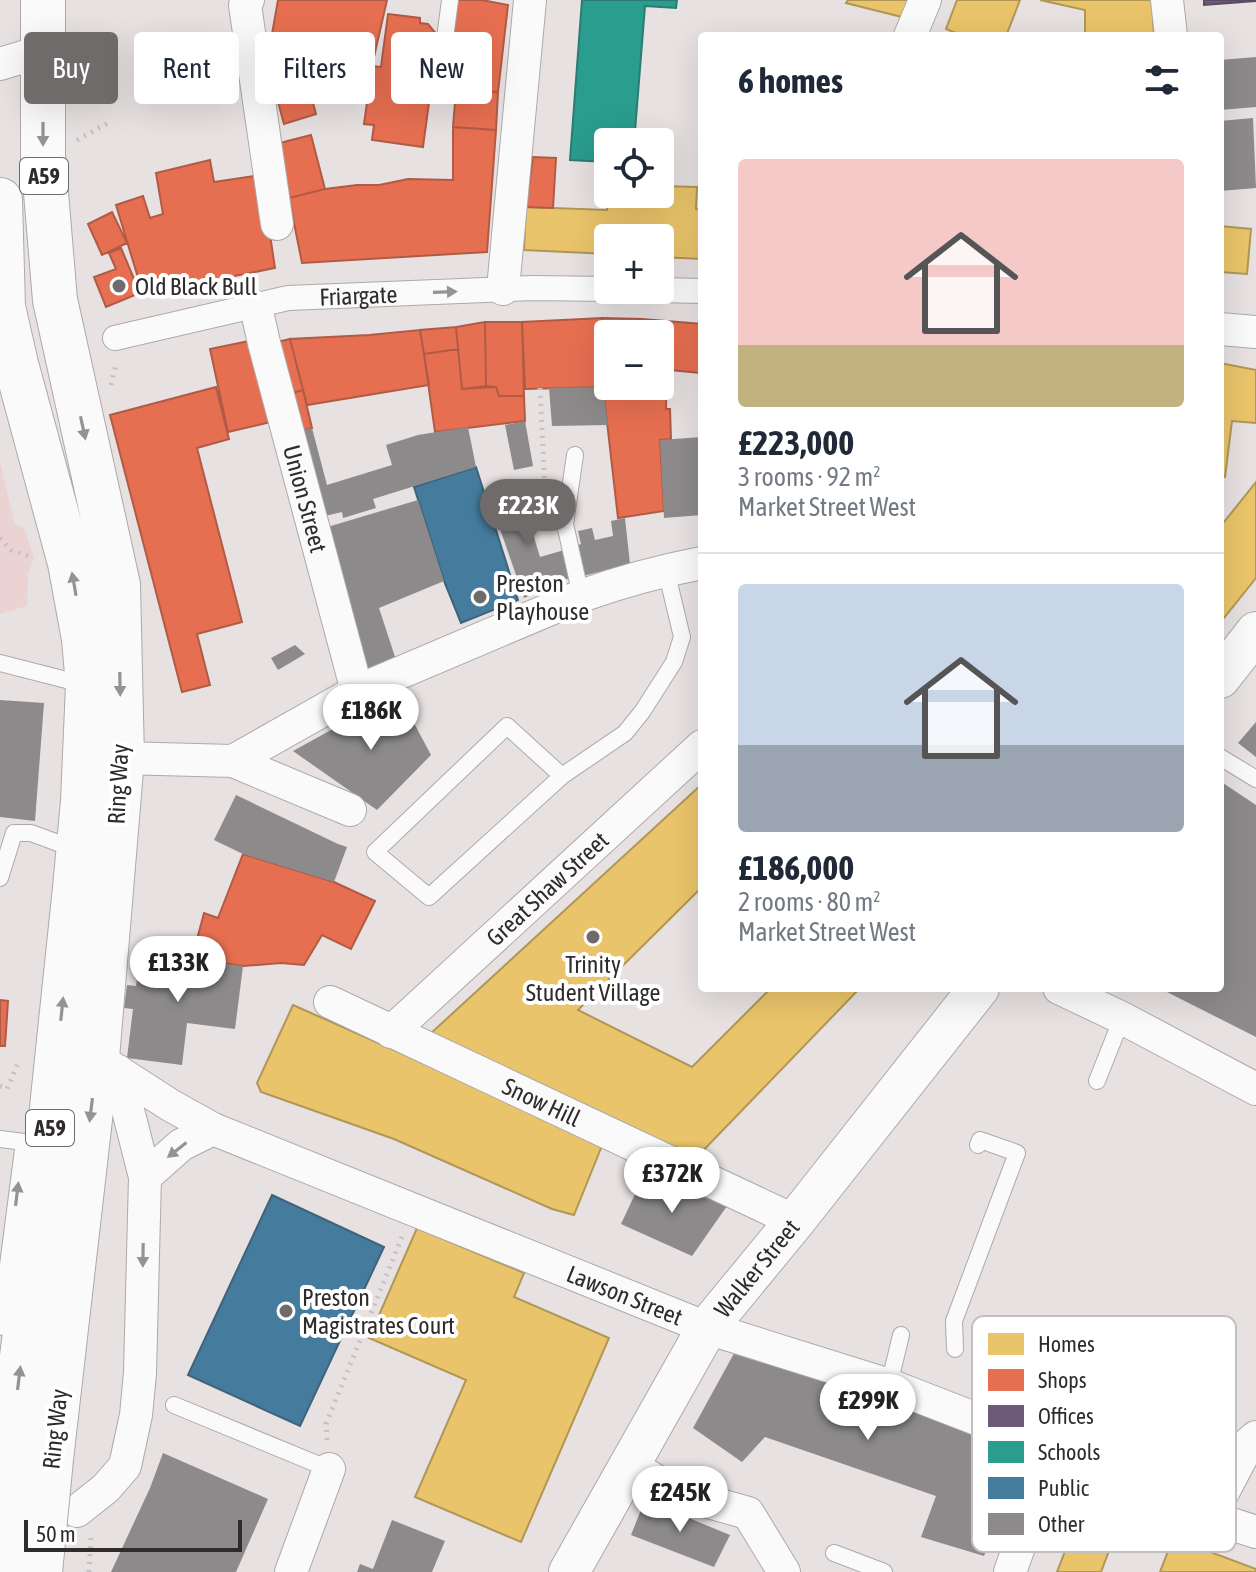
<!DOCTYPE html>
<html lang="en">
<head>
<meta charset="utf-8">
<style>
  :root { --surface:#fff; --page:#f6f6f7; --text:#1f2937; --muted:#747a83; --line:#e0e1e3; --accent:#6f6b6b }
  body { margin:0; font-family:"Asap Condensed",sans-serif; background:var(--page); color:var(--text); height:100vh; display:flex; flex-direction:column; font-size:30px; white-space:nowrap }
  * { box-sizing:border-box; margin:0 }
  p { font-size:26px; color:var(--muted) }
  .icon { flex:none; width:44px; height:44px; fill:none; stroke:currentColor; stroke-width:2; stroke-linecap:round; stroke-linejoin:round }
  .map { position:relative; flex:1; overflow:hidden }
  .drawer { position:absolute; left:698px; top:32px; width:526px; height:960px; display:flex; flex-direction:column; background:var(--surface); border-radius:8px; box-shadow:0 8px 32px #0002 }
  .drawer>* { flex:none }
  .guide { position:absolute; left:24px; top:32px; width:554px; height:72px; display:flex; gap:16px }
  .fabs { position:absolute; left:594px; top:128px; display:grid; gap:16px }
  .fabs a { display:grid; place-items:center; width:80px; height:80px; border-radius:8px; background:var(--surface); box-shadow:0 8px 32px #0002; font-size:40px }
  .scale { position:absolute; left:24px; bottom:20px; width:218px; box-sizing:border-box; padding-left:8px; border:4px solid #2f2b2b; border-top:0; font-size:22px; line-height:28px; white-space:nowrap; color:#2f2b2b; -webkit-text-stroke:6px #fff; paint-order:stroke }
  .price { position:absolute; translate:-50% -68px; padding:0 18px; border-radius:28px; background:#fff; color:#222; font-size:26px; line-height:52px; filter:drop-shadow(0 2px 4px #0008) }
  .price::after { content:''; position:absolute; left:50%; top:48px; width:24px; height:18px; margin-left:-12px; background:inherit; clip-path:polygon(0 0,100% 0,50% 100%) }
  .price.selected { background:var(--accent); color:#fff }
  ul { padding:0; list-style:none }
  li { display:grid; align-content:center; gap:16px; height:424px; padding:0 40px }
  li+li { border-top:2px solid var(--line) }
  li span { display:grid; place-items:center; height:248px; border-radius:8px; color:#555 }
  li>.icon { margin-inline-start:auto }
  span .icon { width:144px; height:144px; fill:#fffc; stroke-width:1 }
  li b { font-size:34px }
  h2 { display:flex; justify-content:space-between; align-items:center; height:96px; padding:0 40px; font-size:34px }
  .pill { padding:0 28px; border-radius:8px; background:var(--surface); box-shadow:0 8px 32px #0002; font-size:28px; line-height:72px }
  .pill.selected { background:var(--accent); color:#fff }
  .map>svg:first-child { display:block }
  .green { fill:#ebd3d3 }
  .homes { fill:#e9c46a; stroke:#b19657; stroke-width:2 }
  .shops { fill:#e76f51; stroke:#b05b46; stroke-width:2 }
  .offices { fill:#6d597a; stroke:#5a4b62; stroke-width:2 }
  .schools { fill:#2a9d8f; stroke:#2c7b71; stroke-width:2 }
  .public { fill:#457b9d; stroke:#3e637b; stroke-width:2 }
  .building { fill:#8c8a8b }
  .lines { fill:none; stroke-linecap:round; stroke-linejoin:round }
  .service-casing { stroke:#aea9a9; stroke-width:18 }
  .pedestrian-casing { stroke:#aea9a9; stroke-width:26 }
  .minor-casing { stroke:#aea9a9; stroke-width:34 }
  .tertiary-casing { stroke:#aea9a9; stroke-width:42 }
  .trunk-casing { stroke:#aea9a9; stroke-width:46 }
  .path { stroke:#c3c1c1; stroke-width:5; stroke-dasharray:2 6; stroke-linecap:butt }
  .service { stroke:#fbfafa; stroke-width:16 }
  .pedestrian { stroke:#fbfafa; stroke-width:24 }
  .minor { stroke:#fbfafa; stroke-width:32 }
  .tertiary { stroke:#fbfafa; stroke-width:40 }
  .trunk { stroke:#fbfafa; stroke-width:44 }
  .trunk-bridge-casing { stroke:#aea9a9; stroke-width:46; stroke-linecap:butt }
  .trunk-bridge { stroke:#fbfafa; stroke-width:44 }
  .oneway { fill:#959292 }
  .poi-dot { fill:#6f6b6b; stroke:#fff; stroke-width:3 }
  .labels { text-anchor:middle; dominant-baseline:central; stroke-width:8; stroke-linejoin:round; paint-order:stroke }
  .shield { fill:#fff; stroke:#6d6b6b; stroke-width:2 }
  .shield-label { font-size:22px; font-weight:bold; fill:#2f2b2b }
  .poi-label { font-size:24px; fill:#2f2b2b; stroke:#fff; text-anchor:start }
  .street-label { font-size:24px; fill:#2f2b2b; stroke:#fff }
  .key { fill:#fff; stroke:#c1bfbf; stroke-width:2 }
  .key-label { font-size:22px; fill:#2f2b2b }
</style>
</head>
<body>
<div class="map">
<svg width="1256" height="1572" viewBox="0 0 1256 1572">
  <rect width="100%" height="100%" fill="#e7e1e1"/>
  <path class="green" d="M0,462l14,60 11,8 9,28 -6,16 -1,32 -27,8z"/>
  <path class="homes" d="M848,0h61l-7,17 -56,-14z
    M957,0h63l-14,36h-43l-17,-7z
    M1040,0h112l2,36h-69v-26z
    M663,186l34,1 -1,22 6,1v49l-42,-2v-19h-52v16l-84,-4 2,-43 81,3 1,-16h52v-5h3z
    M1220,226l31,3 -4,45 -27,-2z
    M1220,363l36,7v53l-24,-2 -7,56 -5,-1z
    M1256,482v96l-36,45v-96z
    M702,784v103l-124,123 114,57 79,-79h89l-164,170 -267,-123z
    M293,1005l310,138 -29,72 -22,-6 -158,-70 -133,-47 -4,-9z
    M417,1228l107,45 -10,24 95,41 -88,204 -106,-45 51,-117 -97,-42z
    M1091,1484l38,14 -28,74h-44z
    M1173,1538l83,31v3h-96z"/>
  <path class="shops" d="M278,0h109l-13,57 -102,-23z
    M457,0h25l26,5 -10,87 -42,-2v-6h-7z
    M388,14l32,4v5l8,1 10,12 -15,111 -51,-7 2,-15 -10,-1 8,-58 9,1z
    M305,72l11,42 -32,10 -12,-44z
    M456,90l42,2 -2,38 -43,-3z
    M453,127l43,3 -9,122 -185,11 -13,-65 36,-9 32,-4h22l29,-6 45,1z
    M311,135l14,54 -36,9 -13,-54z
    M533,157l23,1 -3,50 -27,-1z
    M210,160l4,22 47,-7 14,93 -132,26 -27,-89 27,-9 7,22 13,-4 -7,-41z
    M112,212l15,31 -25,12 -14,-31z
    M121,248l19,45 -34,14 -12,-30 22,-8 -7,-16z
    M602,318l1,69 -78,2 -3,-67z
    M602,318l40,1 -1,15h-33v52h52v-17l7,1 -1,39h4l1,30 -11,1 4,71 -46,7 -15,-131z
    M642,319l60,5v43l-2,6 -40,-4v-35h-19z
    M485,322l1,64 -24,3 -6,-62z
    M485,322h37l2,74h-25l-3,-9 -10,-1z
    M456,327l2,22 -34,5 -4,-24z
    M420,330l9,55 -122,20 -17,-66 79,-4z
    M258,339l17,82 -47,11 -18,-83z
    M290,339l13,51 -18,5 -12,-52z
    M458,349l4,40 34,-2 3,9h25l1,25 -90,11 -11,-78z
    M216,387l13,52 -32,9 45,174 -45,12 13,51 -28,7 -72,-277z
    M303,390l9,38 -17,4 -10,-37z
    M243,854l91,28 41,19 -24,48 -29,-14 -18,30 -23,-2 -38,3 -51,-8 12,-45 14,5z
    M0,1000l8,1 -3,45h-5z"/>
  <path class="offices" d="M1204,0h52v1l-52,4z"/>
  <path class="schools" d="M582,0h95l-1,8 -31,-2 -10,125 29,2 -2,33h-2v-24h-52v20l-38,-2z"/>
  <path class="public" d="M476,467l42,133 -57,23 -17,-42 -30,-94z
    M272,1195l112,52 -84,179 -112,-51z"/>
  <path class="building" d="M1256,57v50l-36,3v-50z
    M1253,118l3,70 -36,3v-70z
    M603,387l5,38 -56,1 -3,-38z
    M525,421l8,45 -19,4 -9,-45z
    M468,427l8,40 -103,32 3,9 -33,10 -1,-6 -26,6 -21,-86 17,-4 15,57 65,-20 -6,-20 32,-10z
    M702,437v78l-38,3 -4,-78z
    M519,488l21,69 28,-8 4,28 -48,21 -34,-98z
    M418,500l26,81 -65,27 17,52 -26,13 -22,-62 -24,-83z
    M625,518l5,46 -47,12 -5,-31 3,-1 -3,-13 14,-3 3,12 18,-4 -2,-15z
    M295,645l10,9 -27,16 -7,-12z
    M398,693l33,62 -54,55 -84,-59z
    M0,700l44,3 -9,118 -35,-4z
    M1256,722v35l-18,-14z
    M1220,781l36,24v232l-97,-49h61z
    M236,795l102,49 9,3 -13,35 -91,-28 -29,-14z
    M140,954l103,12 -8,63 -48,-6 -5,42 -55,-7 6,-49 -9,-1 3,-23 9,1z
    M644,1175l83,31 -35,50 -71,-32z
    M737,1348l291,102 -44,106 -63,-19 15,-41 -171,-59 -23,25 -49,-34z
    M163,1453l105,46 -32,73h-125l39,-84z
    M645,1500l85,35 -16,32 -83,-32z
    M392,1520l53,21 -13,31h-75l3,-8 13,5z"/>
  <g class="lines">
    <g class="service-casing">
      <path id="service" d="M441,69l9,-69
        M575,455l-10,69 16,72
        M0,663l86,22
        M1220,757l36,22
        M562,776l-55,-50 -132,126 54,45 133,-121 63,-43 17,-21 32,-50 8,-25 -16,-67
        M0,878l14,-45h17l46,17
        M1097,1081l25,-63
        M0,1139l24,3 -24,185
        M955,1349l-1,-28 63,-168 -37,-13 -2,5
        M889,1385l12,-50
        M174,1405l155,64
        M834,1553l50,19"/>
    </g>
    <g class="pedestrian-casing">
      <g id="pedestrian">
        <path d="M660,290l42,1"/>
        <path id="s1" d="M115,338l173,-40 245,-10 75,1"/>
      </g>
    </g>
    <g class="minor-casing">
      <g id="minor">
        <path d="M248,0l-3,5 32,219"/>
        <path d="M1167,0l4,36"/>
        <path d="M910,36l15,-36"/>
        <path d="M0,64l43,-13"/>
        <path d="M503,289l27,-289"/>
        <path id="s2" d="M256,307l8,36 93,348"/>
        <path d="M1220,329l36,3"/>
        <path d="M122,758l111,3 124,-70 224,-95c39,-14 79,-25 121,-33"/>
        <path d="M233,761l117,49"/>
        <path d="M1059,988l63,30 134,71"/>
        <path id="s3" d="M330,1002l465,219"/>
        <path id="s4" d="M391,1032l311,-286"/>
        <path id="s5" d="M97,1058l73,47 43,24 494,199 182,57 165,64 156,68 46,15"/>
        <path d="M145,1177l36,-32 32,-16"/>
        <path d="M629,1464l47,29 72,20 36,59"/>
        <path d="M77,1511l29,-23 19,-22 11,-51 4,-42 5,-196 -27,-106"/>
        <path d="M1210,1517l39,-74 7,-6"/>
        <path d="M291,1572l38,-103"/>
        <path d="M1010,1572l44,-123"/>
      </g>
    </g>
    <g class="tertiary-casing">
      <g id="tertiary">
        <path d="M1220,678l36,-46"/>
        <path id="s6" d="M569,1572l138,-244 88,-107 184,-233"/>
      </g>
    </g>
    <g class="trunk-casing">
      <path id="trunk" d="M43,0v157l12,143 63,285 4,173 -25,300 -46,401
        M0,200l3,107 13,57 54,199 14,76 4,46 -5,116 -8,87 -26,248 -39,319"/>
    </g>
    <path class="path" d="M77,140l33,-18
      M700,149l2,1
      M111,385l5,-21
      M540,388l5,101
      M0,538l11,12 20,7
      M0,1086l7,3 11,-26
      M327,1440l-1,-16 76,-187
      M89,1572l2,-35"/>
    <use href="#service" class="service"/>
    <use href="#pedestrian" class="pedestrian"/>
    <use href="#minor" class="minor"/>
    <use href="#tertiary" class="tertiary"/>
    <use href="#trunk" class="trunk"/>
    <g class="trunk-bridge-casing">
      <path id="trunk-bridge" d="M1,1572l9,-117
        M40,1572l11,-113"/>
    </g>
    <use href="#trunk-bridge" class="trunk-bridge"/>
  </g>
  <defs><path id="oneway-solid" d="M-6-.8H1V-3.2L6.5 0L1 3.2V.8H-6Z" transform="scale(2)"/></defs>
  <g class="oneway">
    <use href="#oneway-solid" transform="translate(43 134) rotate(90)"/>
    <use href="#oneway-solid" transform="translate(445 292) rotate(-2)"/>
    <use href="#oneway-solid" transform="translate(83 428) rotate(78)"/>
    <use href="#oneway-solid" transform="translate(74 584) rotate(-100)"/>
    <use href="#oneway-solid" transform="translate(120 684) rotate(89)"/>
    <use href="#oneway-solid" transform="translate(62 1009) rotate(-84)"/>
    <use href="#oneway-solid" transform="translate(91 1110) rotate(97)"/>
    <use href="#oneway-solid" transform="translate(177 1150) rotate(142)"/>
    <use href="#oneway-solid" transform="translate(17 1194) rotate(-83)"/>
    <use href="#oneway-solid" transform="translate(143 1255) rotate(91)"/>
    <use href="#oneway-solid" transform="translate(19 1378) rotate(-83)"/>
  </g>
  <g class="poi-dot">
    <circle cx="119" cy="286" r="8"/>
    <circle cx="480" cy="597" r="8"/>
    <circle cx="593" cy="937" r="8"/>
    <circle cx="286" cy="1311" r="8"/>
  </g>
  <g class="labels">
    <g class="shield">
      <rect x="20" y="158" width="48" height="36" rx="6"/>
      <rect x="26" y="1110" width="48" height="36" rx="6"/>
    </g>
    <g class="shield-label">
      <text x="44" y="176">A59</text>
      <text x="50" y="1128">A59</text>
    </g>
    <g class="poi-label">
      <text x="135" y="286">Old Black Bull</text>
      <text x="496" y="583">Preston<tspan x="496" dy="28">Playhouse</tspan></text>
      <text x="593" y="964" text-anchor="middle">Trinity<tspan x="593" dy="28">Student Village</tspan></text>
      <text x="302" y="1297">Preston<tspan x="302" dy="28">Magistrates Court</tspan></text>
    </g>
    <g class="street-label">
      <text stroke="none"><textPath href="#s1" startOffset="248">Friargate</textPath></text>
      <text stroke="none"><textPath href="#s2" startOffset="198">Union Street</textPath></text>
      <text transform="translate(118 784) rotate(-87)">Ring Way</text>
      <text stroke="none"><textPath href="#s4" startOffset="212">Great Shaw Street</textPath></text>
      <text stroke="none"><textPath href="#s3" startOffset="234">Snow Hill</textPath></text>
      <text stroke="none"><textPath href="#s6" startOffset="358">Walker Street</textPath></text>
      <text stroke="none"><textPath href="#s5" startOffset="580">Lawson Street</textPath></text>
      <text transform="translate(55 1429) rotate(-84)">Ring Way</text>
    </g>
  </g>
  <rect x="972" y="1316" width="264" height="236" rx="12" class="key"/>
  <rect x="988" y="1333" width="36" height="22" fill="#e9c46a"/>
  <rect x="988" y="1369" width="36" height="22" fill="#e76f51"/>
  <rect x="988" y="1405" width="36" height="22" fill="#6d597a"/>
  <rect x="988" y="1441" width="36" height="22" fill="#2a9d8f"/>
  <rect x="988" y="1477" width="36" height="22" fill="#457b9d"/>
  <rect x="988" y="1513" width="36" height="22" fill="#8c8a8b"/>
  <g class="key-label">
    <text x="1038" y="1352">Homes</text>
    <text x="1038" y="1388">Shops</text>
    <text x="1038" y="1424">Offices</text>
    <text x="1038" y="1460">Schools</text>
    <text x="1038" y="1496">Public</text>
    <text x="1038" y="1532">Other</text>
  </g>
</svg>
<div class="fabs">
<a><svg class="icon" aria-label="locate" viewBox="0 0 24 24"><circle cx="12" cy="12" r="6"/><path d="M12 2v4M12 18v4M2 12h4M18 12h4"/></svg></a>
<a>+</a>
<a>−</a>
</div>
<div class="scale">50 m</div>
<b class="price selected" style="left:528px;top:547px">£223K</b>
<b class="price" style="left:371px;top:752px">£186K</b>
<b class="price" style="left:178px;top:1004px">£133K</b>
<b class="price" style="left:672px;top:1215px">£372K</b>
<b class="price" style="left:868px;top:1442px">£299K</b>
<b class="price" style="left:680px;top:1534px">£245K</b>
<div class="guide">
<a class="pill selected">Buy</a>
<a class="pill">Rent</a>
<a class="pill">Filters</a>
<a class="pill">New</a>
</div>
<section class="drawer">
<h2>6 homes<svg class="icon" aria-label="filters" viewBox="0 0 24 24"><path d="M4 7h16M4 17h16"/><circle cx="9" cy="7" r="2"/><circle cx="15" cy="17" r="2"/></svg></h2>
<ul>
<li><span style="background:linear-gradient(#f6c9c9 75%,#c2b280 0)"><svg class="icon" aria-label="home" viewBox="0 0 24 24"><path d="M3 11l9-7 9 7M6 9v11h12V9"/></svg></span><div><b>£223,000</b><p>3 rooms · 92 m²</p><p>Market Street West</p></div></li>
<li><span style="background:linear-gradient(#c9d6e8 65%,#9aa5b1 0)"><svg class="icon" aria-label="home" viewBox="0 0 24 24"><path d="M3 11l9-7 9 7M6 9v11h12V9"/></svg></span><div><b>£186,000</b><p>2 rooms · 80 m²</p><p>Market Street West</p></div></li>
</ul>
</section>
</div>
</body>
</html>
